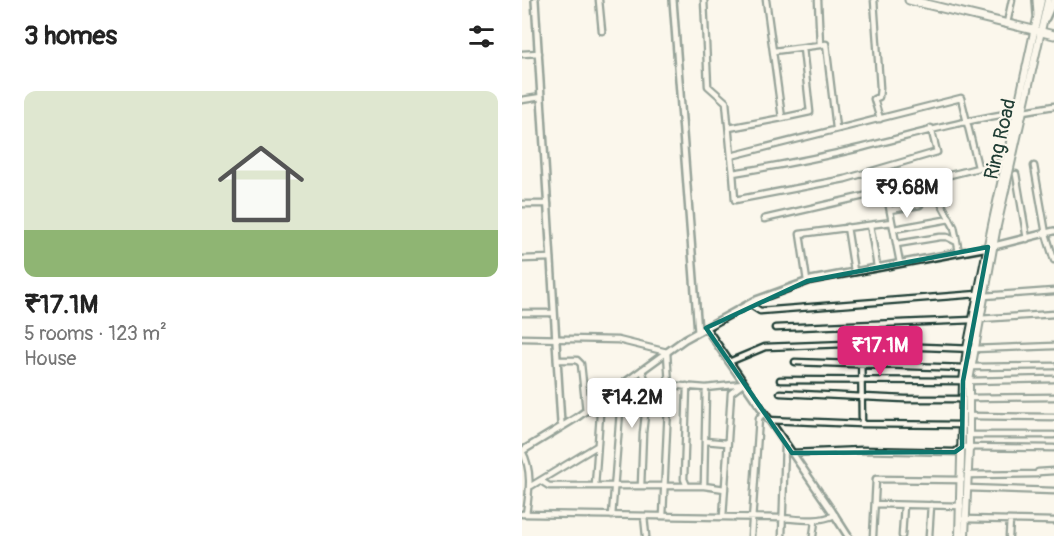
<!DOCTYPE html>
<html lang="en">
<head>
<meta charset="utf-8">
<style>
  :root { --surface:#fff; --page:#f2f2f2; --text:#222; --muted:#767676; --accent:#db2777 }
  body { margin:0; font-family:Pangolin,sans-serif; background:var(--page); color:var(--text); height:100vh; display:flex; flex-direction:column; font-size:22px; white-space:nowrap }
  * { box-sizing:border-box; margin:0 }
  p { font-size:20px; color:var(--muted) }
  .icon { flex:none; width:33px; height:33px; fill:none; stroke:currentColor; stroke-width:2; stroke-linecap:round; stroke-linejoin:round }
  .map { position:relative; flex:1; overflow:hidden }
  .sheet { display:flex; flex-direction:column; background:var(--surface); width:522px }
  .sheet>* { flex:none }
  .price { position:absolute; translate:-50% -51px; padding:0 14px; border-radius:6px; background:#fff; color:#222; font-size:20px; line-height:39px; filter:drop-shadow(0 2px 3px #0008) }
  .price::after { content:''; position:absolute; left:50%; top:36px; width:18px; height:14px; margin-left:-9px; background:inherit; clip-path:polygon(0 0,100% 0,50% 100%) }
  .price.selected { background:var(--accent); color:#fff }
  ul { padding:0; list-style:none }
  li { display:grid; align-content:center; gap:12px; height:318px; padding:0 24px }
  li span { display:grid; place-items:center; height:186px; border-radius:12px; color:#555 }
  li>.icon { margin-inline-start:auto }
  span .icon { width:108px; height:108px; fill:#fffc; stroke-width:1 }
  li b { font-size:26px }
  h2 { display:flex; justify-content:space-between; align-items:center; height:72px; padding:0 24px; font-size:26px }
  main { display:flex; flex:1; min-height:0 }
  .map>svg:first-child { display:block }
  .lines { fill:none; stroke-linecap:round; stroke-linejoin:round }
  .minor-casing { stroke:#1f3d34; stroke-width:9 }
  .tertiary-casing { stroke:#1f3d34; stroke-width:10 }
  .secondary-casing { stroke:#1f3d34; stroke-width:10 }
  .primary-casing { stroke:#1f3d34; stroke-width:11 }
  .minor { stroke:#fbf7ec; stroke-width:4.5 }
  .tertiary { stroke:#fbf7ec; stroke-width:5 }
  .secondary { stroke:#fbf7ec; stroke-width:6 }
  .primary { stroke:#fbf7ec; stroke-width:7 }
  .marked { fill:none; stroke:#0f766e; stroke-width:4.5; stroke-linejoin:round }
  .labels { text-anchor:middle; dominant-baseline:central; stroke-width:4.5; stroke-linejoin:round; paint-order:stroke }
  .street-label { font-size:20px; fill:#1f3d34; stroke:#fbf7ec }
</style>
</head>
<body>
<main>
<section class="sheet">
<h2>3 homes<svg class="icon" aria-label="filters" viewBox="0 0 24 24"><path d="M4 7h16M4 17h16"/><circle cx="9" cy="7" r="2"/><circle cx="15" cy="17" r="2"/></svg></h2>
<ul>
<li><span style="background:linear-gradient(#dfe7d0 75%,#8fb573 0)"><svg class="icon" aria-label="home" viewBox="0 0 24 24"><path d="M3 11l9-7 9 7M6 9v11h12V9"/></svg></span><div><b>₹17.1M</b><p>5 rooms · 123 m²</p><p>House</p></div></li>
</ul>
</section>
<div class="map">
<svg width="532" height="536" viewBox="0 0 532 536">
  <rect width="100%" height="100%" fill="#fbf7ec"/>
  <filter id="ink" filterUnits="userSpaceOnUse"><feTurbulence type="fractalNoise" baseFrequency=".0167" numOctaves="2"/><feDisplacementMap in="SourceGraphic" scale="12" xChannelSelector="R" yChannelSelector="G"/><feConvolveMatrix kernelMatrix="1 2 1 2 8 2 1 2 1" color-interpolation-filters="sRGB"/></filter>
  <g filter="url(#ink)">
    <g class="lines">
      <g class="minor-casing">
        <path id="minor" d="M77,0l3,31
          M182,0l4,86 18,16 5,54
          M296,0l2,45 6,-1 10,84
          M352,0l6,88 -1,9 -5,2 6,20
          M485,23l5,-23
          M252,51l46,-6
          M0,54l17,-1
          M0,100l19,-3
          M502,111l30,-5
          M260,118l28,-6 -7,-64
          M207,128l53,-10 -16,-118
          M409,128l6,24 -92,27 -110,21 -2,-27c43,-7 85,-15 127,-25 54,-13 103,-28 158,-36
          M512,166l12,68 8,26
          M350,171l1,23
          M211,173l-2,-17 230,-58 17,69
          M494,174l11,65
          M415,178l4,25 13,24 5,25
          M364,191l14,72
          M0,204h26
          M368,210l30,-5
          M242,219l122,-28 120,-30
          M348,225l7,41
          M325,227l7,44
          M372,229l56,-10
          M375,244l43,-7h7l10,5
          M0,259l29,-1
          M285,281l-7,-47 92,-12
          M462,296l70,-5
          M227,304l11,7 218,-17
          M0,313h32
          M457,319l75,-5
          M253,328l198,-8
          M0,338l96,2 49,12 2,33 -6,131
          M339,345l1,79
          M35,360h20l4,4 5,47
          M207,362l36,-15 81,-3 128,5 80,-3
          M273,362l170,6
          M449,367l83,-1
          M258,380l183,1
          M447,381l85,-2
          M147,385l37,3 37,-4 -12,9 -8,124
          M165,386l-3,93 3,7
          M258,393l125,6h58
          M447,398l85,-1
          M73,404l5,10 -5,72
          M447,416l85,1
          M246,420l94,4 101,1
          M447,435h85
          M183,441l22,2
          M0,451c11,20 7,42 4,63
          M270,453l70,-3 93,2 7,-5 92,1
          M446,475l69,-1 1,-2 16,-1
          M19,481l8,5h155l21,3
          M9,486l66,-40
          M119,486l2,-53 5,-45 -6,-18
          M182,486l2,-98
          M445,488l87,3
          M353,504l86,2
          M0,514l258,4c19,1 37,5 55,-3
          M90,516l10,-131
          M122,516l2,20
          M442,519l90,2
          M229,536l8,-118 5,-5
          M260,536l3,-92
          M291,536l2,-15
          M351,536l3,-57 86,1
          M380,536l2,-31
          M407,536l2,-31
          M487,536l1,-16"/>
      </g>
      <g class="tertiary-casing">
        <path id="tertiary" d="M13,0l26,423
          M151,0l25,332
          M514,0l1,14
          M524,18l8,-18
          M184,328l126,183 16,25
          M0,451l54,-33 109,-79 71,-39 55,-20 183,-34 60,-15"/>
      </g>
      <g class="secondary-casing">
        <path id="secondary" d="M437,536l4,-155 4,-33 25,-123 49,-225
          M443,536l4,-88v-67l28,-155 51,-226"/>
      </g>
      <g class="primary-casing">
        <path id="primary" d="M387,0l145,35"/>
      </g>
      <use href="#minor" class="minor"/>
      <use href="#tertiary" class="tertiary"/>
      <use href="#secondary" class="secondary"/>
      <use href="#primary" class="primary"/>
    </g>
  </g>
  <path d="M0 0H532V536H0ZM466,247l-25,134 -1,66 -7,5 -163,1 -86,-125 101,-47z" fill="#fbf7ec" fill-opacity=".55" fill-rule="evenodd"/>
  <path class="marked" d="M466,247l-25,134 -1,66 -7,5 -163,1 -86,-125 101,-47z"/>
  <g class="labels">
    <g class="street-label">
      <text transform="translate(478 139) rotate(-77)">Ring Road</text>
    </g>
  </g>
</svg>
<b class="price" style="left:385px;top:219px">₹9.68M</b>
<b class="price selected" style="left:358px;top:377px">₹17.1M</b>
<b class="price" style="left:110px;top:429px">₹14.2M</b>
</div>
</main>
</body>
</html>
